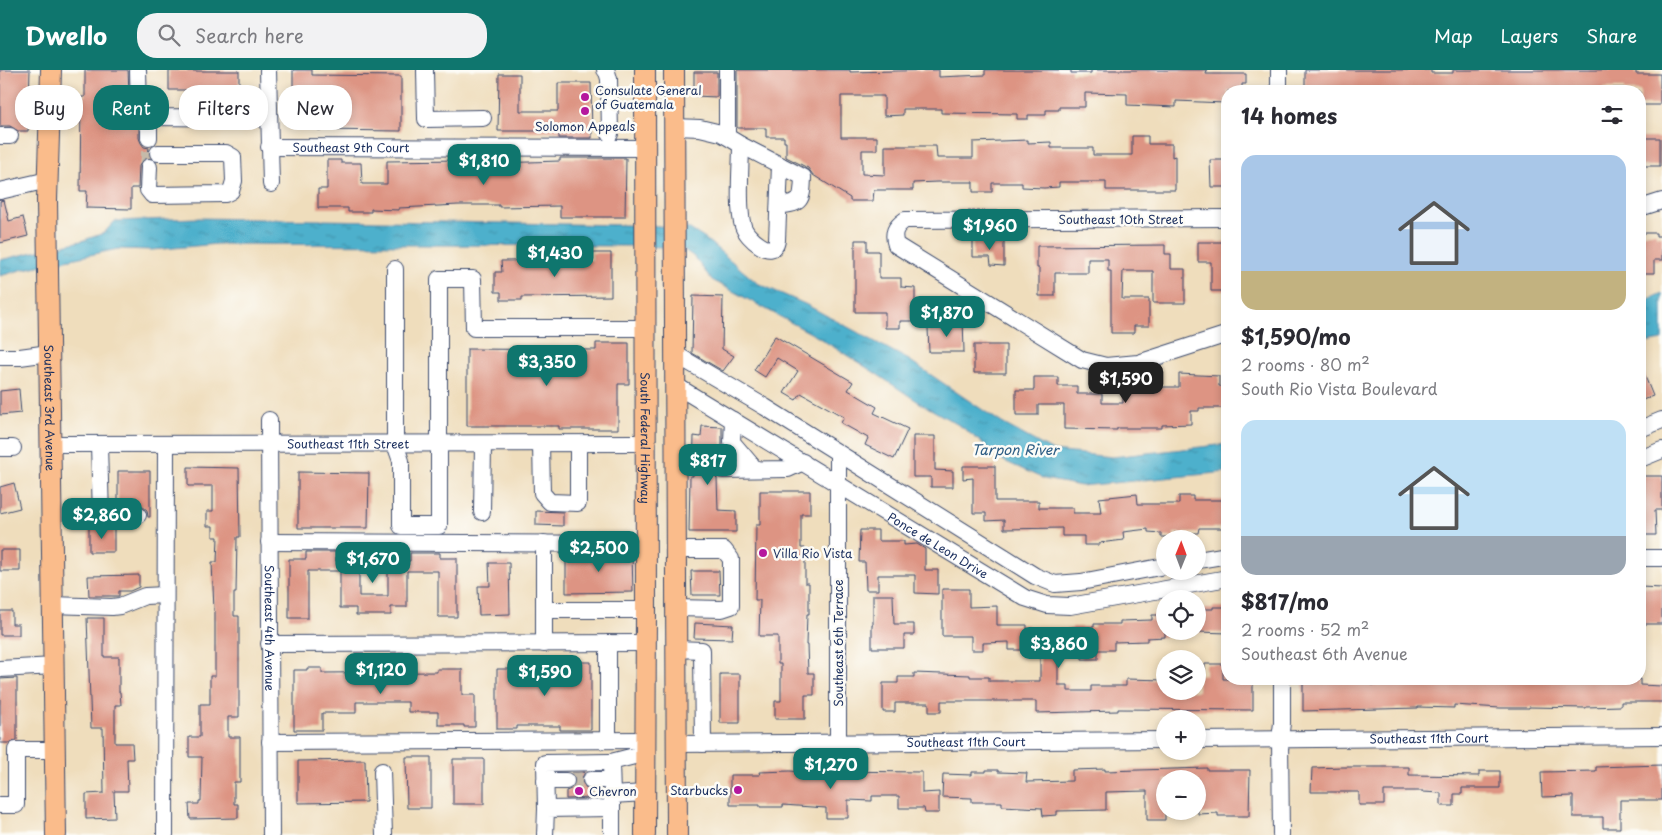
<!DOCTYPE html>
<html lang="en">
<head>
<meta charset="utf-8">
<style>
  :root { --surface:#fff; --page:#f2f2f3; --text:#2b2b33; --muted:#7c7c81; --accent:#0f766e }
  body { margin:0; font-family:"Playpen Sans",sans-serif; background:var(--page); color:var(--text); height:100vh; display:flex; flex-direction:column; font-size:19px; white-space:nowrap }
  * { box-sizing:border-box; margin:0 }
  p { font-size:16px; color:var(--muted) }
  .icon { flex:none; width:28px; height:28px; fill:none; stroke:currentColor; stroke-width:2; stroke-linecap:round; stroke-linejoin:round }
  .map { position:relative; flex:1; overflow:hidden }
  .side { position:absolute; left:1221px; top:15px; width:425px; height:600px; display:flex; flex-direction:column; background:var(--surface); border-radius:20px; box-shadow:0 2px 8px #0003 }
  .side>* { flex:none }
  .guide { position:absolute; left:15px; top:15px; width:475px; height:45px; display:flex; gap:10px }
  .needle { width:32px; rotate:1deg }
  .tools { position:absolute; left:1156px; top:460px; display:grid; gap:10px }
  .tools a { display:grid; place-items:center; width:50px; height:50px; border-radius:50%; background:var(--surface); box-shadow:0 2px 8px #0003; font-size:25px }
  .price { position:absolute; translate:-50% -42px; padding:0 11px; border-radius:10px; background:var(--accent); color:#fff; font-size:16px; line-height:32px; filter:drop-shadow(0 1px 2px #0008) }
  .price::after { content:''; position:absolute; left:50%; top:30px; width:15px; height:11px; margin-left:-8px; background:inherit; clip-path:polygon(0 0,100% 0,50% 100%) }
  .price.on { background:#222; color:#fff }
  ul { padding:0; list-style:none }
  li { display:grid; align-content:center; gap:10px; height:265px; padding:0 20px }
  li span { display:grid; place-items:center; height:155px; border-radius:15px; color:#555 }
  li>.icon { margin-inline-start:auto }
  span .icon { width:90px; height:90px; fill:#fffc; stroke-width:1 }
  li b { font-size:21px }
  h2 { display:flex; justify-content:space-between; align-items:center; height:60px; padding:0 20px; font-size:21px }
  .tag { padding:0 18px; border-radius:20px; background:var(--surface); box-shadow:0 2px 8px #0003; font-size:18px; line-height:45px }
  .tag.on { background:var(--accent); color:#fff }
  header { display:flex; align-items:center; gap:30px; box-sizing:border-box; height:70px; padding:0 25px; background:var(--accent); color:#fff }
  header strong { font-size:24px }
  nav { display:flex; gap:28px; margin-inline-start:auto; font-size:18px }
  .search { width:350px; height:45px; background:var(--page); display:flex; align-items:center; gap:12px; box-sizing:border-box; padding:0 18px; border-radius:20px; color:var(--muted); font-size:19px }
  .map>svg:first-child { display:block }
  .water { fill:url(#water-ripples); stroke:#347095 }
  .building { fill:#dd9483 }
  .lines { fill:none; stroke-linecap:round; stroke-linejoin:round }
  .minor-tunnel { stroke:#c5baa9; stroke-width:16; stroke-dasharray:16 8; stroke-linecap:butt }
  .minor-casing { stroke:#3b496c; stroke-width:18 }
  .major-casing { stroke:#3b496c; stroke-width:22 }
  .minor { stroke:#fff; stroke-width:16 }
  .major { stroke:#fabc8b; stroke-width:20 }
  .poi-dot { fill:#b5179e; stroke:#fdfcf7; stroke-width:2 }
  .labels { text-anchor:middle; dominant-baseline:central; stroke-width:5; stroke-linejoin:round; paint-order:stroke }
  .poi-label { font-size:12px; fill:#1b2f5e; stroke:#fdfcf7; text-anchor:start }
  .street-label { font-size:12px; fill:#1b2f5e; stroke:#fdfcf7 }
  .water-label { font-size:14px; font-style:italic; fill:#2c5c84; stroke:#fdfcf7 }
</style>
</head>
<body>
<header>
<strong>Dwello</strong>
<div class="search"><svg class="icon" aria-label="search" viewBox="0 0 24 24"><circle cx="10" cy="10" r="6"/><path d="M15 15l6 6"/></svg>Search here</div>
<nav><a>Map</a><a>Layers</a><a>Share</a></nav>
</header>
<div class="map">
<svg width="1662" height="765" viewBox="0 0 1662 765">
  <defs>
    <pattern id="water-ripples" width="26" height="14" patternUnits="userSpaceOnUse" patternTransform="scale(1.25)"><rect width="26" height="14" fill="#4db0cc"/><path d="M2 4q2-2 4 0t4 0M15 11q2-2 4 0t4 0" fill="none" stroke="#3f90a9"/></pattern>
  </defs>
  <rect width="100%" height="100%" fill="#fdfcf7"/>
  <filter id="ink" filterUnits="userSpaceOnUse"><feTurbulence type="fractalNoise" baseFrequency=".02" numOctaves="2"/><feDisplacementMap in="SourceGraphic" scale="10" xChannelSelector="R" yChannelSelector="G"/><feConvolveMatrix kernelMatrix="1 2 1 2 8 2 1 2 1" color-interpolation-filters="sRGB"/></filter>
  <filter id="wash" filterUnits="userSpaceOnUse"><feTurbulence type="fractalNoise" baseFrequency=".0096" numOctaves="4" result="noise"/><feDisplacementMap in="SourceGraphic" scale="20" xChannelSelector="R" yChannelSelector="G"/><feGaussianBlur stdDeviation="1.12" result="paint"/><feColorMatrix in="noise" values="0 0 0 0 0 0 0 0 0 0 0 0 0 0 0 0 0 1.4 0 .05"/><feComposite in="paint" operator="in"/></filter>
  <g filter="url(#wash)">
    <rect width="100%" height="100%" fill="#efddbc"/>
    <path class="water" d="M197,148l430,7 32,1 31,3 17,11 50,43 48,21 104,56 93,63 51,28 59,6 115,-13v28l-146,14 -37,-7 -40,-18 -42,-34 -42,-24 -48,-32 -56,-35 -104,-56 -19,-24 -10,-7 -20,-2 -32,-1 -414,-2 -65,6 -34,-1 -94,20 -24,7v-16l81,-19 23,-8 11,-12z
      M1662,223v47l-22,4v-41z"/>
    <g id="blocks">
      <path class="building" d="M0,0h30l-2,61h-10l-8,-5h-10z
        M85,0h43l2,47 9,5v16l2,5 3,4 5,1 -1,5 1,4 -5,1 -5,8 -1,22h-7v21l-45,-1 1,-17h-7l1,-94h4z
        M293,0h19v5l89,1v55l-83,-1v-27h-25z
        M737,0h113v2l89,-2v7l46,-2v-5h86v3h20v-3h116l-1,4h40v10h-4v7h-14v6l-3,1v5l-49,-2v6l-49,-2v-11l-42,-1v14h-26v3h-13v5h-18v4h-11v-5l-76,-1v-4h-38v6l-19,1v-20h-43v41h36v13h-15v24l23,1v-29h51l1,12h36v-16l55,-2v3l23,-1v6h42v7h39v-19h16v8h24v13l3,-1v34h-69v-8h-47v5l-15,1 -22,-1v-4h-30v9h-19v-10h-36l-24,1v7h-39l-1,11h-23v-3l-37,-23 -5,-7 -22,-11v-15h-2v-5h-18v-9h-29z
        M1305,0h126v3h22v-3h183v4h24v31h-20v-14h-16v-3h-20v3h-249v-3l-50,-1z
        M169,1h70v19h-70z
        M694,2h23v25l-23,-1z
        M499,4h21v37h38v-28h33l1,55h-33v-7h-61z
        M1640,68h20v28h-20z
        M560,88h66l-1,59h-65v-11l-61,1v-2h-41l-59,3v2l-28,-1v3h-23v-4h-30v-19h9v-29h14v3h20l1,21h25v-23l74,-1v3h38l61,-2z
        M1210,90h18v27h-17z
        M4,130l5,21 14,-4 5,19 -28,7v-42z
        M1641,163h15v3h6v24h-8v13h-13z
        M855,170h12v11h12v27h22v9l14,1v33h-15v7h-15v-16h-30z
        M973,171h31v25l-13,-1 -1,-8h-17z
        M1198,172h30v49h-17v-29h-13z
        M1165,175v9h6v15h14v34h-32v-32h-30l-1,28h27v27h-15v7h-23v-62h-3v-12h-20v14h-33v23h-16v-28h-2v-22z
        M592,183h19v43l-89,1v3h-21v-8h-6v-20h7l-1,-11 91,-1z
        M693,226l30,1 -1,52 12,7 -11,15 -31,-18z
        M963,248l1,34h-35l-1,-24h22v-9z
        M775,266l78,46 -5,8 29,17 -3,6 34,16 -14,30 -29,-14 3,-7 -27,-15 3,-6 -43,-24 -5,7 -12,-7 14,-22 -21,-13 -12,19 -11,-7z
        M596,273h33v41h-11v45h-59v-3h-92v-77l129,1z
        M974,275h32v28h-32z
        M1640,294l13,32 -13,5z
        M1179,304l40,2v10l9,1v21h-29v3h-8v13l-29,1v3h-45v2l-53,-1v-24h-26v10h-22v-25h18v-13h24v9h19v8h25v9h21v-16h56z
        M19,319l2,24 -21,2v-24z
        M702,356l20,1v20l5,5v8h-10l-4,10 1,5 3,3 1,32 18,1v21h-47l1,-56h3l1,-40 7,1z
        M913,366h22v34l18,1v16h-22v-10h-18z
        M963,396h32v35h44v7h34v5h28l-2,-15 38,-4 1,10h41v-8h14v4h35v28h-29l-1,5h-24v4h-13v-4l-13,-1v-3l-25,3 1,8 -25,3v2h-15v-9h-22v-8l-58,1v-9l-18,1v-8h-13v-35l-10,1z
        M188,397l51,1 1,69h-3l-1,56h-2v23h5v101h-11v20h12v45h-6v22h4v14l-48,1 -1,-15h10v-3h2l1,-44h-13v-20h11v-33h10v-28h5v-65h-1l-2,-49h5l1,-25h-5v-11h-6v-15h6v-25h-25z
        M118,401h32v46h-2l-1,-7 -5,-4h-24z
        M298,402l71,1 -1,55h-70z
        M1640,406h22v34h-7l1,25h-16z
        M14,413l6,25 -20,5v-26z
        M760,421h50v23h-9v34h4v35h4v31h-2l-1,31h1l1,28h6v22h-9v24h-30v-18h6v-37h-3v-28h-19l1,-36h-5l1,-75h4z
        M536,441l27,1v14l-27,-1z
        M89,457h25v25h-25z
        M860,460h18v11h26v4l13,-1 8,5v21h13v24l-23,-1v-18h-37v15h-12l-1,-28h-6z
        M0,480h20v21h-20z
        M306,482h30v9h23v35h29v-35h22v-8h30v5h17v59h-19v-46h-31v36h-16v8h-35v-7h-16v-37h-32v47h-19v-59h17z
        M566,484h66l1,38 -67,1z
        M489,493h20l1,51 -31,1 -1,-29h12z
        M691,501h28l1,24h-28z
        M139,505v12l-9,4h-11v5h-30l-1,-20z
        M1640,517l22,1v36h-22z
        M942,519h27v18l28,-1v19h30v4h45v-2h22v-3h26v-3l32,-1v-5h13v22l-18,1v3l-33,1v8h-16v9h-16v-6h-24v32h10v6h23v-5h35v-7l39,1v11h33v-16h7v-11h18v15h30v31l-135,-1v2l-82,2v-12h-95v11h-12v-9h-34v9h-12v-29h15v-6h16v-4l56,2v2h19v4h51v-31h-31v-8l-26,1v7h-12v-14h-29z
        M873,525h20l1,29h20v11h-10v13h-32v-24h1z
        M1213,537h15v26l-30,-1v-23h15z
        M0,541h12v13h7v11h-19z
        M87,548h17v39h15v35h1l1,13h-6v38h17l1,16h-6l1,32h-14l1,27 -29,1v-25l18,-1 -1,-65h-12z
        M695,553l38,2 -1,14 -38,-1z
        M560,592h31v68h-31v-4h-43v3h-20v-60h63z
        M307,598h15v5l115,-1v-3h25v26h13v32h-11v-2h-26v-13h-30v-10h-52v11h-34v17h-28v-60h13z
        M720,604h20v49h-20z
        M17,608v62l-7,3h-10v-64z
        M1393,609h247v6l22,1v16h-41v4l-35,1v1l-57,-1v1h-29l-46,-3v3l-36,-1v1l-115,3v-30h69v4l21,-1z
        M406,687h25v51h-24z
        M453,689h31v45h-31z
        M365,690l1,42 -68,1v-42z
        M1662,695v35h-42v28h-17v-11h-30v-21l-31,1 -1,-25 55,-1v-4z
        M1343,697h66v8l70,1v-5h21v17h-38v6h-8v12h-13v-13l-18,-1v-1h-39v14h-25v-13h-48l1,-24z
        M1207,698v2h43l-1,46h-31v-3l-20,1v-35h-33v41h-18v-29l-41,1v18l-49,1v4l-14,1 -1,-8 -40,-2v-4h-30v-4l-30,-1 1,-23 29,1v-3h14v-2h12v2l29,1 -1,9 46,-1v-11l33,-1v2z
        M790,701l36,3v-3l96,1v21l17,-1v21h-14l-1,-5h-25v-12h-27v5l-24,-1v18h-22v-10l-43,-3v2h-23v-2h-30v-30h30l-1,-3z
        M585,702l-4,8 5,8 5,2v8l-25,1v-8l5,-2 5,-8 -1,-5 -4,-3z"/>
    </g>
  </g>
  <g filter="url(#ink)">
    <use href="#blocks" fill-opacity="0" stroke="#3b496c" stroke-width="1"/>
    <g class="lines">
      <path class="minor-tunnel" d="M149,97v-29
        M566,711l25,-1"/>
      <g class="minor-casing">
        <g id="minor">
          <path d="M138,0l1,40 10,7 120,1"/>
          <path d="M268,0l3,114"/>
          <path d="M425,0l1,49 57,-1"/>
          <path d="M605,0l2,2 2,7 1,55"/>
          <path d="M1279,0v21"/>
          <path d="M675,57l25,1 21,5 20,12 62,32c-1,21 0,28 -24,28"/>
          <path d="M0,66h10"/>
          <path d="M727,66v-66"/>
          <path d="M149,68v-21"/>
          <path d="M741,75c0,21 -4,62 2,81 3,11 31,36 34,14l3,-75"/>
          <path id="s1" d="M269,77l376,1"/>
          <path d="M149,97l-1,23 4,5 73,-1 6,-3 3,-10 -1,-24 -7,-4h-68"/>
          <path d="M0,121l48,-11"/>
          <path d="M1640,138l22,-7"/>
          <path d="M1228,148l-323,2c-10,7 -13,13 -9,25l186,115 24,6 32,-3 90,-29"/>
          <path d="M395,199v175l6,17v65h38v-247h34l1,49h171"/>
          <path d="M675,284l90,53 270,169 20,8 26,-2 84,-16"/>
          <path d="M0,287h20l29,-4"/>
          <path id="s2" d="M675,315l350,213 22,7 23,1 158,-28"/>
          <path id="s3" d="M269,350l2,415"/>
          <path d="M733,350l-1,22 23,27"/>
          <path d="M1640,359l22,-9"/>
          <path id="s4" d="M50,374l595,-1"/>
          <path d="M99,374l2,73 37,-2"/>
          <path d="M541,374l1,49 8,9 28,1v-59"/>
          <path d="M0,378h13"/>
          <path d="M838,383v290"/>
          <path d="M1640,389l22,-9"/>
          <path d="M723,400l65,-1 15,-7"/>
          <path d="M482,442l1,-68"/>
          <path d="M269,472l377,2"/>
          <path d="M544,473v101"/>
          <path d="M675,480h49l7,9v47l-9,3 -46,-1"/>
          <path d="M1640,488h22"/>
          <path d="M1198,490l30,-5"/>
          <path d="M52,535l60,2 8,-1 25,-10 20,-1"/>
          <path d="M544,540h102"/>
          <path d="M608,573v97"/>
          <path d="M269,574l377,-1"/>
          <path d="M676,579l26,1 1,94"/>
          <path d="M0,599l54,-3"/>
          <path id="s5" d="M1198,670l464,-4"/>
          <path d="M270,672l376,-2"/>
          <path id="s6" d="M676,674l489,-4"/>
          <path d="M382,701l2,64"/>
          <path d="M591,710h20"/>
          <path d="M545,711h21"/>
          <path d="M612,725l-1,-33 35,-9"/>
          <path d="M0,735h16v-55h39"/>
          <path d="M612,738v27"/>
          <path d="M546,739l-1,-46 66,-1"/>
          <path d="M165,765l1,-391"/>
          <path d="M545,765l1,-26 66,-1v-13l33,-2"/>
          <path d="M1281,765l-1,-96 2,-16v-44"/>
        </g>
      </g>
      <g class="major-casing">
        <g id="major">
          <path id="s7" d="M51,0l-4,130 9,635"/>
          <path id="s8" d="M645,0l1,540 -1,225"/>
          <path d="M674,0l3,765"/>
        </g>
      </g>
      <use href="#minor" class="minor"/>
      <use href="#major" class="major"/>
    </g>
  </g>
  <g class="poi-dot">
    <circle cx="585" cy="27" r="5"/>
    <circle cx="585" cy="41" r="5"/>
    <circle cx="763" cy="483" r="5"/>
    <circle cx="738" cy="720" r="5"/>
    <circle cx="579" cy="721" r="5"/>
  </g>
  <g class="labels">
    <g class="poi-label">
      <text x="595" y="20">Consulate General<tspan x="595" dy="14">of Guatemala</tspan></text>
      <text x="585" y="56" text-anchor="middle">Solomon Appeals</text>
      <text x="773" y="483">Villa Rio Vista</text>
      <text x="728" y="720" text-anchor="end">Starbucks</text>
      <text x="589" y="721">Chevron</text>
    </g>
    <g class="street-label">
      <text stroke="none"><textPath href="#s1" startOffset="82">Southeast 9th Court</textPath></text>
      <text x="1121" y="149">Southeast 10th Street</text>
      <text stroke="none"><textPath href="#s7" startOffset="338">Southeast 3rd Avenue</textPath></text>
      <text stroke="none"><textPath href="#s8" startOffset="368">South Federal Highway</textPath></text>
      <text stroke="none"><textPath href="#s4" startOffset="298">Southeast 11th Street</textPath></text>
      <text stroke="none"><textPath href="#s2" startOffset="308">Ponce de Leon Drive</textPath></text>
      <text stroke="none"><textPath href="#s3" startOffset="208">Southeast 4th Avenue</textPath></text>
      <text transform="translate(838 573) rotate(-90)">Southeast 6th Terrace</text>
      <text stroke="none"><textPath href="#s5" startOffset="231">Southeast 11th Court</textPath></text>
      <text stroke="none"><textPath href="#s6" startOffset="290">Southeast 11th Court</textPath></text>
    </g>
    <g class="water-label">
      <text x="1015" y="379">Tarpon River</text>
    </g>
  </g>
</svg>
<div class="tools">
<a><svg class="needle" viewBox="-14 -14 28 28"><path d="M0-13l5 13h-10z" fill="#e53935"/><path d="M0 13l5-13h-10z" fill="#7c7c81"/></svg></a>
<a><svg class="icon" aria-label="locate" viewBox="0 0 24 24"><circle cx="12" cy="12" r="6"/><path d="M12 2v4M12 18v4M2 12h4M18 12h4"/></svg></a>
<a><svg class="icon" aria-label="layers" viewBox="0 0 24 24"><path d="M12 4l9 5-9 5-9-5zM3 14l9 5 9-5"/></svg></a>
<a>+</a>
<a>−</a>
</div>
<b class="price" style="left:484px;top:116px">$1,810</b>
<b class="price" style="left:990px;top:181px">$1,960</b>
<b class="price" style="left:555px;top:208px">$1,430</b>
<b class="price" style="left:947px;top:268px">$1,870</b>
<b class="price" style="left:547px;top:317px">$3,350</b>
<b class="price on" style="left:1126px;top:334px">$1,590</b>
<b class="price" style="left:708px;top:416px">$817</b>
<b class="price" style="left:102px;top:470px">$2,860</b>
<b class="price" style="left:599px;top:503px">$2,500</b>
<b class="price" style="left:373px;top:514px">$1,670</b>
<b class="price" style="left:1059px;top:599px">$3,860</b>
<b class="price" style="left:381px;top:625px">$1,120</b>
<b class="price" style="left:545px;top:627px">$1,590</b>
<b class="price" style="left:831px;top:720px">$1,270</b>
<div class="guide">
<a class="tag">Buy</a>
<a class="tag on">Rent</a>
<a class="tag">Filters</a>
<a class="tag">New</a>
</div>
<section class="side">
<h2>14 homes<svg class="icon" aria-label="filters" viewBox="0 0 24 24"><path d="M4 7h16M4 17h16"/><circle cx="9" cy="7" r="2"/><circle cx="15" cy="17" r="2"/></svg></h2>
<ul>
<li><span style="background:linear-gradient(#a9c7e8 75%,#c2b280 0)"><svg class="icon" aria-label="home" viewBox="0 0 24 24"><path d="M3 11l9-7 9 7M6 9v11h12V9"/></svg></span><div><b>$1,590/mo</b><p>2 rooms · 80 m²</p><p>South Rio Vista Boulevard</p></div></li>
<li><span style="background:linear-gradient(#bfe0f5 75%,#9aa5b1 0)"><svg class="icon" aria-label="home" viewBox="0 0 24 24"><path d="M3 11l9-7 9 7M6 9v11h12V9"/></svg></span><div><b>$817/mo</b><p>2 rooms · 52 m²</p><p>Southeast 6th Avenue</p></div></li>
</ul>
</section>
</div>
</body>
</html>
